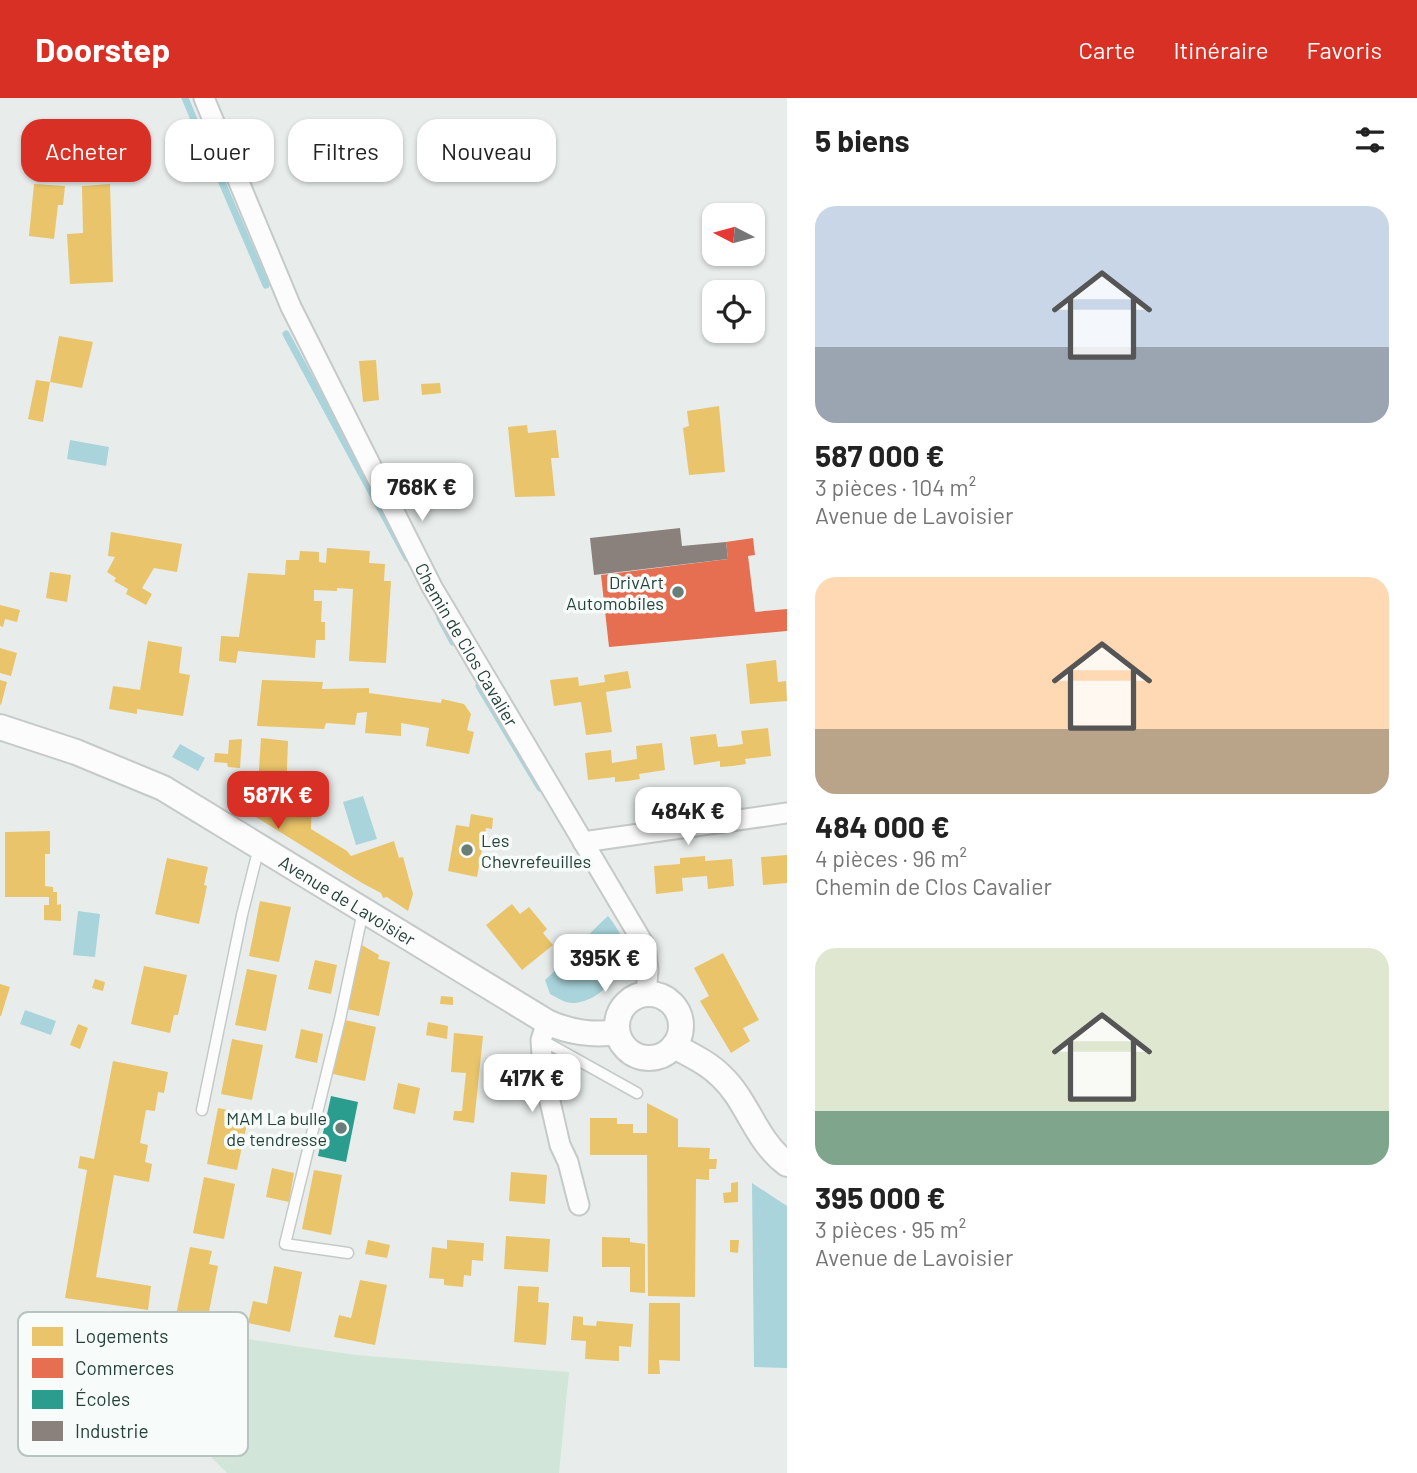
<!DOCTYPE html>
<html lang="fr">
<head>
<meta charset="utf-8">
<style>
  :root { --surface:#fff; --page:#f6f6f6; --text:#222; --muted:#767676; --accent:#d93025 }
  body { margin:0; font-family:Barlow,sans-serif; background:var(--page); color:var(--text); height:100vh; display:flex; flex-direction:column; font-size:26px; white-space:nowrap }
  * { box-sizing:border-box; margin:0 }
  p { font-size:23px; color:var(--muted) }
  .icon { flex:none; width:38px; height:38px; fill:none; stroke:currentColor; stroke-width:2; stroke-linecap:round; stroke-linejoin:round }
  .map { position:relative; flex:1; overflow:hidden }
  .panel { display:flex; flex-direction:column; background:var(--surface); width:630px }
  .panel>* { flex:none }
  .guide { position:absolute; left:21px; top:21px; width:660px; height:63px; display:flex; gap:14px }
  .needle { width:46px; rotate:276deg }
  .fabs { position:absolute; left:702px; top:105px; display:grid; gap:14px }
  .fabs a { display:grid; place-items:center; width:63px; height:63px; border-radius:14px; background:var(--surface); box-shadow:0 2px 5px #0004; font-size:35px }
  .price { position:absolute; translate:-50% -60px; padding:0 16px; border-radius:14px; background:#fff; color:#222; font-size:23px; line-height:46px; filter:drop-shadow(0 2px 4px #0008) }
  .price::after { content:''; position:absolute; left:50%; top:42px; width:21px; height:16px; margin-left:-10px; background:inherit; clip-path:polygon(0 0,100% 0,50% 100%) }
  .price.selected { background:var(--accent); color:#fff }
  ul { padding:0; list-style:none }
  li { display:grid; align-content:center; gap:14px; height:371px; padding:0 28px }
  li span { display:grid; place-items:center; height:217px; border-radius:21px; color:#555 }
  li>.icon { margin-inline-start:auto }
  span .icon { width:126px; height:126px; fill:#fffc; stroke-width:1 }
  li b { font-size:30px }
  h2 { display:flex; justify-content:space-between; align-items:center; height:84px; padding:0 28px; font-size:30px }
  .tag { padding:0 24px; border-radius:21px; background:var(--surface); box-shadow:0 2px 5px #0004; font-size:24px; line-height:63px }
  .tag.selected { background:var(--accent); color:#fff }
  header { display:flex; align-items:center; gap:42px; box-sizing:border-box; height:98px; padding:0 35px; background:var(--accent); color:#fff }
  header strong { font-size:33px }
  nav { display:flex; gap:38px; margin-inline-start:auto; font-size:24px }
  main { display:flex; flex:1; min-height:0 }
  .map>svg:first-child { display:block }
  .green { fill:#d1e6d8 }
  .water { fill:#a9d4db }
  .homes { fill:#e9c46a }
  .shops { fill:#e76f51 }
  .schools { fill:#2a9d8f }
  .industry { fill:#8a817c }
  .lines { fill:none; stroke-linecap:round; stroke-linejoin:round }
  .stream { stroke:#a9d4db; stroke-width:7 }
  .service-casing { stroke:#c5cac8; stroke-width:13 }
  .minor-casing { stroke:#c5cac8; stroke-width:23 }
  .tertiary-casing { stroke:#c5cac8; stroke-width:28 }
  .service { stroke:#fcfcfc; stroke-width:10 }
  .minor { stroke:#fcfcfc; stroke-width:19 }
  .tertiary { stroke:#fcfcfc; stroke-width:24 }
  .poi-dot { fill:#697e78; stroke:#f7fbf9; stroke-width:2.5 }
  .labels { text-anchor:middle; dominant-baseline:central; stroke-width:7; stroke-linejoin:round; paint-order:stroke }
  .poi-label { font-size:18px; fill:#24423a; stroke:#f7fbf9; text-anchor:end }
  .street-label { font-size:18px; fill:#24423a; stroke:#f7fbf9 }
  .key { fill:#f7fbf9; stroke:#b8c4c0; stroke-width:2 }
  .key-label { font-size:19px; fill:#24423a }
</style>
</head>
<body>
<header>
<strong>Doorstep</strong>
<nav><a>Carte</a><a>Itinéraire</a><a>Favoris</a></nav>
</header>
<main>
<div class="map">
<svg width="787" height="1375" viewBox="0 0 787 1375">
  <rect width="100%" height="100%" fill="#e8edeb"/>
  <path class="green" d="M131,1224l225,33 213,17 -10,101h-332l-78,-78z"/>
  <path class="water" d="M70,342l39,7 -3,19 -39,-7z
    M180,646l25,14 -7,13 -26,-14z
    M363,698l14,43 -21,6 -13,-43z
    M78,813l22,3 -5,43 -22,-2z
    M608,818c6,8 14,18 16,29 3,25 -23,56 -49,58 -9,1 -17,-5 -25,-9l-5,-14c23,-20 40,-44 63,-64z
    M25,912l31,11 -5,14 -31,-11z
    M752,1085l35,23v162l-33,-1z"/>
  <path class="homes" d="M34,86l31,2 -2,19h-5l-4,34 -25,-3z
    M110,86l3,98 -43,2 -3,-50 16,-1 -1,-47z
    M59,238l34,6 -11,46 -32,-6z
    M376,262l3,40 -16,2 -4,-41z
    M36,282l14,2 -7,40 -15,-3z
    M440,285l1,10 -19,2 -1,-11z
    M719,308l6,66 -36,3 -6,-47 6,-2 -2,-15z
    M527,327l1,8 28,-3 3,28h-8l4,38 -40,1 -7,-70z
    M111,434l71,12 -5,28 -23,-4 -12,20 10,6 -6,11 -20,-11 2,-5 -14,-8 2,-3 -9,-6 8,-15 -7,-1z
    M327,450l43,3 -1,12 16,1 -1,17h7l-5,82 -37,-2 4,-72 -16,-1v3l-23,-1v11h8l-1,21h4v18h-9l-1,18 -77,-7 -2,12 -17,-2 2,-25 18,1 9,-64 37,2 1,-15h13l1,-9 19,1v10l7,1z
    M50,474l21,3 -4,27 -21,-4z
    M0,507l20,5 -3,12 -12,-3 -2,8 -3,-1z
    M148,543l34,6 -3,26 11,2 -7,41 -46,-7v5l-28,-5 4,-23 27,4z
    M0,550l17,5 -6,23 -11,-3z
    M776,562l2,22 8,-1 1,20 -37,3 -4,-40z
    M628,573l3,17 -25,4 6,40 -26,3 -5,-33 -27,4 -4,-26 28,-3 1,9 26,-4 -1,-7z
    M0,582l7,2 -6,23 -1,-1z
    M262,582l61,2 -1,7 47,-1v5l72,10 1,-4 22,5 7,10 -4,16 7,2 -5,22 -43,-8 3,-18 -28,-5v13l-36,-3 2,-21 -10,1 -2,12 -29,-2 -2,6 -67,-3z
    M768,630l3,28 -26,3 1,5 -13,2 -13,1v-6l-26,4 -4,-28 26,-3 2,13 12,-1 13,-2 -2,-13z
    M261,640l27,3 -2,55 26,1 -1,32 36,22 4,5 43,-15 5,17 4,-1 10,37 -5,17 -21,-14 -4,1 -2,-5 -19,-10 -106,-66z
    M242,641l-2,29 -12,-1 -1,-4 -13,-1 1,-9 13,1 1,-14z
    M662,645l3,27 -26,4 1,5 -13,2 -12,1v-5l-27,3 -3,-27 26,-3 1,13 25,-4 -1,-13z
    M471,716l22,4 -1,11 -6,-1 -9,49 -29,-6 8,-46 13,2z
    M50,733v23h-5v32l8,1v5h4v13l4,-1v17l-17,-1v-15h5v-8h-44v-65z
    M787,757v28l-24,2 -2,-28z
    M705,758v5l27,-2 2,27 -26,3 -1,-13 -25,2 1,13 -27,3 -2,-28 26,-2v-6z
    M167,760l41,9 -4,18 3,1 -8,38 -44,-10z
    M260,803l31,6 -12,55 -30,-6z
    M512,806l8,10 9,-7 18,22 -4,4 10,12 -31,25 -36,-45z
    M360,846l19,11 -1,4 12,3 -11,54 -32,-7z
    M723,855l36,67 -16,8 7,13 -19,12 -31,-52 9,-5 -15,-28z
    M315,862l22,5 -6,29 -23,-5z
    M144,868l43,9 -9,40h-4l-4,18 -39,-9z
    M247,871l30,6 -11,56 -31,-6z
    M95,881l10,3 -2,9 -11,-3z
    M0,886l10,3 -9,29h-1z
    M441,898l12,1v8l-13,-1z
    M345,922l31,7 -11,54 -32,-7z
    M428,924l20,4 -1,13 -21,-4z
    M78,926l10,4 -8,21 -10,-4z
    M301,931l22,5 -6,29 -22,-5z
    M454,935l29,3 -9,87 -21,-3 1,-9h8l4,-38 -15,-1z
    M232,941l31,6 -11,55 -31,-6z
    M113,963l55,11 -4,21 -6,-1 -3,19 -9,-1 -6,33 8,2 -3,17 7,2 -3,18 -35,-7 -18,102 55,9 -3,24 -83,-12 22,-128 -9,-2 2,-12 14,3z
    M398,985l22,5 -5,26 -22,-5z
    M647,1005l31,16v28l32,1 -1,11h8l-1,10h-7v11l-13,-1 -1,118 -47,-1 -1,-141h-57v-37h27v6h16v9h14z
    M218,1010l31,6 -12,56 -30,-6z
    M272,1070l22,5 -5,29 -23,-5z
    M314,1072l28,5 -11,60 -29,-6z
    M511,1074l36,3 -2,29 -36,-3z
    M204,1079l31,7 -11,55 -31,-6z
    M738,1084v20l-14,1 -1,-10 8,-1v-9z
    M506,1138l44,3 -2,33 -44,-3z
    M602,1139l28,1v4l15,2v49l-15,-1v-25h-28z
    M368,1142l22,5 -3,13 -22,-4z
    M447,1142l37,3 -1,18 -11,-1 -1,16 -7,-1 -1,12 -19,-2v-6l-15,-1 3,-31 15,2z
    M730,1142h9l-1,13 -8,-1z
    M190,1149l22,4 -3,13 9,2 -11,56 -31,-7z
    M274,1168l28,6 -12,60 -42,-9 5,-22 14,3z
    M360,1182l27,5 -12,60 -41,-8 5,-22 12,3z
    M518,1188l21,1 -1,15 11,1 -3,42 -32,-3z
    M649,1205h31v58l-21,-1 1,14h-12z
    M573,1218l10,1v8l13,1 1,-5 36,3 -2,23 -12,-1v15l-34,-2 1,-18 -15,-1z"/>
  <path class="shops" d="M753,440l2,17 -7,1 7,56 32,-3v22l-178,16 -8,-72 127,-16 -2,-17z"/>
  <path class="schools" d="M331,998l27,6 -12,60 -28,-6z"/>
  <path class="industry" d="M680,430l2,18 44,-4 2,17 -134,16 -4,-37z"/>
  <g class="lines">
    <path class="stream" d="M185,0l13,31
      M215,68l51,119
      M286,236l121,224
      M440,520l13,24
      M479,588l61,102"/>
    <g class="service-casing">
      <path id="service" d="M542,942l95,53
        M202,1012l40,-195 14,-56 6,-11
        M348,1155l-63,-9 55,-225 23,-108"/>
    </g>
    <g class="minor-casing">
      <g id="minor">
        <path id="s1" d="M204,0l87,209 141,280 213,359 3,24 -2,24"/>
        <path d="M583,744l204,-29"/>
        <path d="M547,924l-6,18 2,31 17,74 8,17 11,43"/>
      </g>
    </g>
    <g class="tertiary-casing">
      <g id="tertiary">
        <path id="s2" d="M0,629l76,25 87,36 384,234c21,10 47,14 70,10"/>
        <circle cx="649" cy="928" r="32"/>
        <path d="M674,948c17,9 34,17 47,30 27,25 34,64 66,88"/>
      </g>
    </g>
    <use href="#service" class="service"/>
    <use href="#minor" class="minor"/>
    <use href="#tertiary" class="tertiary"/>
  </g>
  <g class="poi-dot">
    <circle cx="678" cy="494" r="7"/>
    <circle cx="467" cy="752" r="7"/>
    <circle cx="341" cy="1030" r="7"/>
  </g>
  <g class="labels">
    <g class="poi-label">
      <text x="664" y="484">DrivArt<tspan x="664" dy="21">Automobiles</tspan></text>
      <text x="481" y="742" text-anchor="start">Les<tspan x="481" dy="21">Chevrefeuilles</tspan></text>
      <text x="327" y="1020">MAM La bulle<tspan x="327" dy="21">de tendresse</tspan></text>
    </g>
    <g class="street-label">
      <text stroke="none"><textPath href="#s1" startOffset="607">Chemin de Clos Cavalier</textPath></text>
      <text stroke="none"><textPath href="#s2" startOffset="390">Avenue de Lavoisier</textPath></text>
    </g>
  </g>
  <rect x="18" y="1214" width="230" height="144" rx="10" class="key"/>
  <rect x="32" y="1229" width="31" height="19" fill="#e9c46a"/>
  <rect x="32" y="1260" width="31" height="20" fill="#e76f51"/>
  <rect x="32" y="1292" width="31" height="19" fill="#2a9d8f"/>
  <rect x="32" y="1323" width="31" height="20" fill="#8a817c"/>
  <g class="key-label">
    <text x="75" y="1245">Logements</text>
    <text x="75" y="1277">Commerces</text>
    <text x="75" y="1308">Écoles</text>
    <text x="75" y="1340">Industrie</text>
  </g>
</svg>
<div class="fabs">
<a><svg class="needle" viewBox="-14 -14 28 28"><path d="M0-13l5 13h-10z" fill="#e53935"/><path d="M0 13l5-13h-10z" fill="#767676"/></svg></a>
<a><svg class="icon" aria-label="locate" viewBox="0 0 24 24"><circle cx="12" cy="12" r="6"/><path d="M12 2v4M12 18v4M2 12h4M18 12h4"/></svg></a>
</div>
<b class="price" style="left:422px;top:425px">768K €</b>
<b class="price selected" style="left:278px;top:733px">587K €</b>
<b class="price" style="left:688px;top:749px">484K €</b>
<b class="price" style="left:605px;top:896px">395K €</b>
<b class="price" style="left:532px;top:1016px">417K €</b>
<div class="guide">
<a class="tag selected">Acheter</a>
<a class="tag">Louer</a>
<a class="tag">Filtres</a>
<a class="tag">Nouveau</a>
</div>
</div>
<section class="panel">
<h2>5 biens<svg class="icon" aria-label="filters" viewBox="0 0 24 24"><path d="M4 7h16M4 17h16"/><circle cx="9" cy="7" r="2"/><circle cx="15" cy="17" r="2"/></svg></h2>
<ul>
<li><span style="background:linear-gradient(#c9d6e8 65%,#9aa5b1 0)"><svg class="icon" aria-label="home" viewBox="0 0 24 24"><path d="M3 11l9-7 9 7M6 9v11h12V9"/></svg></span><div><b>587 000 €</b><p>3 pièces · 104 m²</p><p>Avenue de Lavoisier</p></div></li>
<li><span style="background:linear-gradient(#ffd9b3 70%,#b9a48a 0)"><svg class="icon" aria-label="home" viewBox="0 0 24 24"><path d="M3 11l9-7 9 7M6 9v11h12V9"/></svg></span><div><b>484 000 €</b><p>4 pièces · 96 m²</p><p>Chemin de Clos Cavalier</p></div></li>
<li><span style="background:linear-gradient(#dfe7d0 75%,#7fa58c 0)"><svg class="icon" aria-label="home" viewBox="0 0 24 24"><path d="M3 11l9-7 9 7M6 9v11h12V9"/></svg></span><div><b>395 000 €</b><p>3 pièces · 95 m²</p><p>Avenue de Lavoisier</p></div></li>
</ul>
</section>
</main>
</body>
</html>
